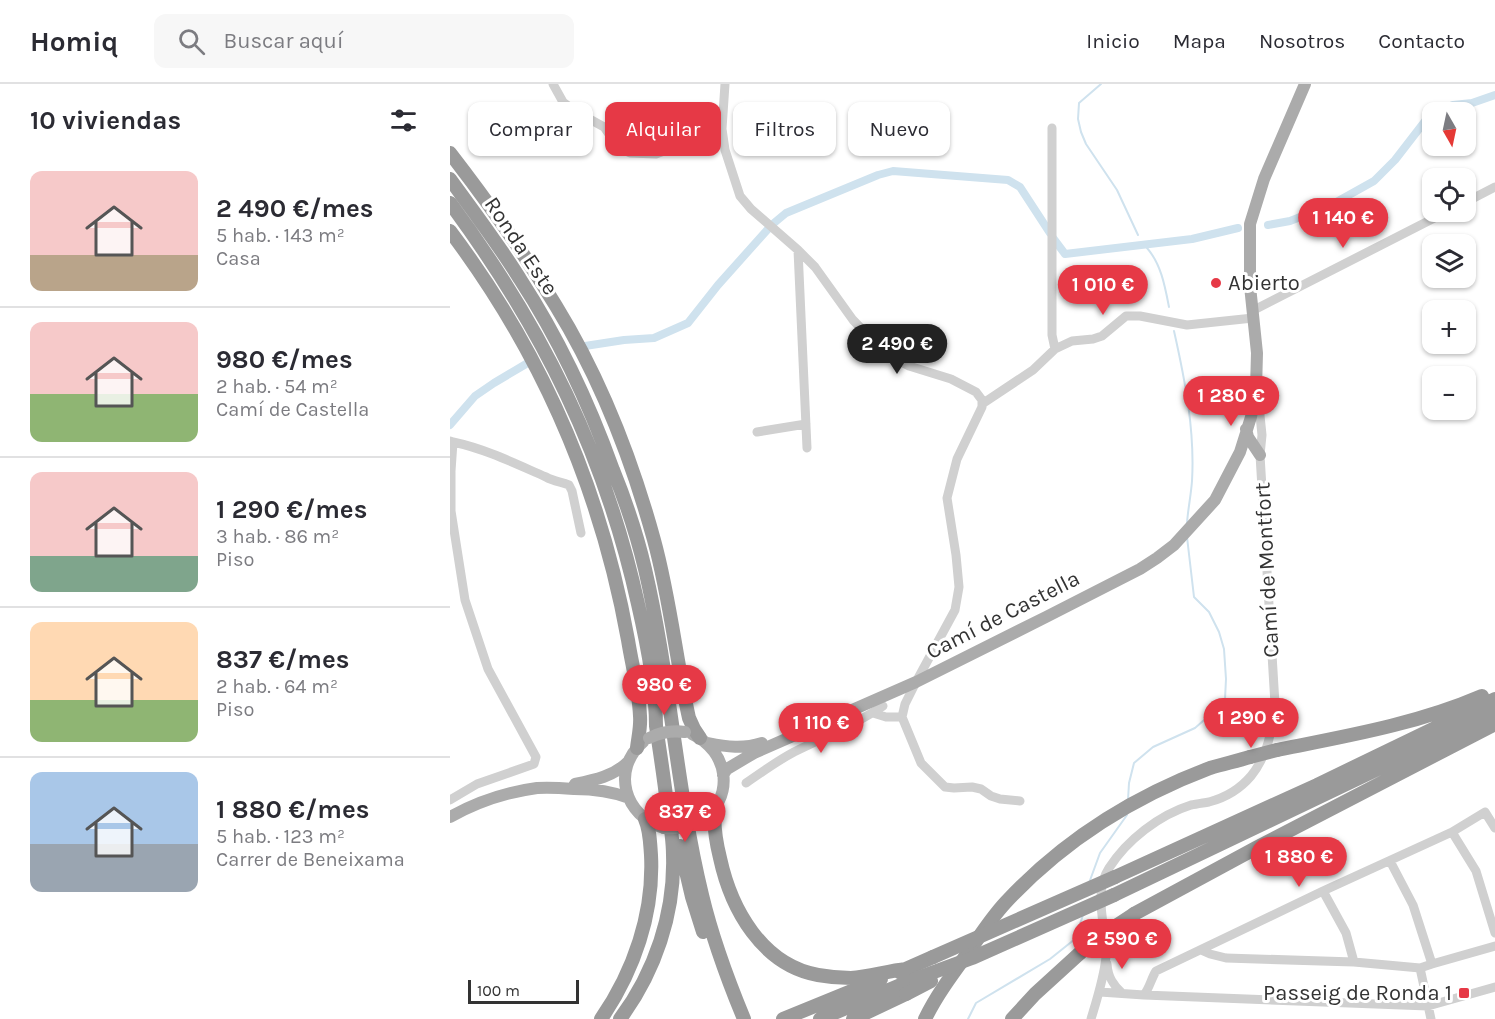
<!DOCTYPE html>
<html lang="es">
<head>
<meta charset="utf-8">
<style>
  :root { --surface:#fff; --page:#f7f7f7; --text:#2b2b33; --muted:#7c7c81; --line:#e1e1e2; --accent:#e63946 }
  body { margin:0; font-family:Karla,sans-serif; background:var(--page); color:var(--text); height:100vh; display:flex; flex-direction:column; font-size:22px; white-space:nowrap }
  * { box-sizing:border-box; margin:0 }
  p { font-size:20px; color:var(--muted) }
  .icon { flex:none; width:33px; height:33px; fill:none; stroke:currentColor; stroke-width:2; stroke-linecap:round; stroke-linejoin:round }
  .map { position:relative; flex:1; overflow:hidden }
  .drawer { display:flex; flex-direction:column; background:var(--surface); width:450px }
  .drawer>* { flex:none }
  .top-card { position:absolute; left:18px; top:18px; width:570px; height:54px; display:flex; gap:12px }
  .needle { width:39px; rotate:171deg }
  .controls { position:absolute; left:972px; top:18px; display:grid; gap:12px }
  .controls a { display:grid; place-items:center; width:54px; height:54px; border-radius:12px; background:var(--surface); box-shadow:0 2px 4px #0004; font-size:30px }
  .scale { position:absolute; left:18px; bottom:15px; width:111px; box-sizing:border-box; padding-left:6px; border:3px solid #333; border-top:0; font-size:16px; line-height:21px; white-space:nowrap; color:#333; -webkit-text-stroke:4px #fff; paint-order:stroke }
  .price { position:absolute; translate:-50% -51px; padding:0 14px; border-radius:21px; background:var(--accent); color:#fff; font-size:20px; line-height:39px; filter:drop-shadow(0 2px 3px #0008) }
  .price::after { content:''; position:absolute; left:50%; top:36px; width:18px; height:14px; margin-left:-9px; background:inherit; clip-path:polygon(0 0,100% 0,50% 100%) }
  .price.current { background:#222; color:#fff }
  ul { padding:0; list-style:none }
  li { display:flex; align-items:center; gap:18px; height:150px; padding:0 30px }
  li+li { border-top:2px solid var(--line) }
  li span { display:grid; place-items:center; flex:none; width:168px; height:120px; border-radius:12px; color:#555 }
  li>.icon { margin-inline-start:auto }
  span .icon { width:72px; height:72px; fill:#fffc; stroke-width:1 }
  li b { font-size:26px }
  h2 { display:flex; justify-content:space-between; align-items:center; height:72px; padding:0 30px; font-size:26px }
  .chip { padding:0 21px; border-radius:12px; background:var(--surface); box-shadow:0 2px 4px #0004; font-size:21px; line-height:54px }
  .chip.current { background:var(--accent); color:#fff }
  header { display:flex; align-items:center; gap:36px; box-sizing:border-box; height:84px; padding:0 30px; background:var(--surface); border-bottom:2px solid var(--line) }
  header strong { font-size:28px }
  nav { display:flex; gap:33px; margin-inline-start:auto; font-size:21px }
  .search { width:420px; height:54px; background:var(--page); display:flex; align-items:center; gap:15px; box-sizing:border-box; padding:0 21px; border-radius:12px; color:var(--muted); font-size:22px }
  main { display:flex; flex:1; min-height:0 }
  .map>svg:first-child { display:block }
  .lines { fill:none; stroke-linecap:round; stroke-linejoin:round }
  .stream { stroke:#cfe2ee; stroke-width:2 }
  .canal { stroke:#cfe2ee; stroke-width:8 }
  .minor { stroke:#d0d0d0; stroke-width:9 }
  .major { stroke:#ababab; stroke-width:12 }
  .highway { stroke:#9a9a9a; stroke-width:14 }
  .major-bridge { stroke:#ababab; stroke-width:12 }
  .highway-bridge { stroke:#9a9a9a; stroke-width:14 }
  .poi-dot { fill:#e63946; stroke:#fff; stroke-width:2 }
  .labels { text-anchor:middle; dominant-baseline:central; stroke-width:6; stroke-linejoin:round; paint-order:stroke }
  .street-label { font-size:22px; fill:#333; stroke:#fff }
  .poi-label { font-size:22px; fill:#333; stroke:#fff; text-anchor:start }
</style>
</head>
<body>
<header>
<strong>Homiq</strong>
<div class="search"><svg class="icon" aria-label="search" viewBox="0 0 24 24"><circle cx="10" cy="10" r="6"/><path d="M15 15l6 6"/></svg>Buscar aquí</div>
<nav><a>Inicio</a><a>Mapa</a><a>Nosotros</a><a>Contacto</a></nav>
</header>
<main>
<section class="drawer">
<h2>10 viviendas<svg class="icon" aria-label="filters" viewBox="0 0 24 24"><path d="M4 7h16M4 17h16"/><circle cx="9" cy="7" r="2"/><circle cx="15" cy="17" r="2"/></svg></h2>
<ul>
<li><span style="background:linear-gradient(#f6c9c9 70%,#b9a48a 0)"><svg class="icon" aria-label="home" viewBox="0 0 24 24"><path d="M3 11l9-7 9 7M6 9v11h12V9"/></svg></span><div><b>2 490 €/mes</b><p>5 hab. · 143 m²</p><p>Casa</p></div></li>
<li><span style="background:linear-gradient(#f6c9c9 60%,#8fb573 0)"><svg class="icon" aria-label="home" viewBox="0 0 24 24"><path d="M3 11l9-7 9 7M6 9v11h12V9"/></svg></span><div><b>980 €/mes</b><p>2 hab. · 54 m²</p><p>Camí de Castella</p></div></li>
<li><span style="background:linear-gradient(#f6c9c9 70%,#7fa58c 0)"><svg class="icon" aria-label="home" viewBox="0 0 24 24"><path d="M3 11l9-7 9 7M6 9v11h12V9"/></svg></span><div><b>1 290 €/mes</b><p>3 hab. · 86 m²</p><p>Piso</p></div></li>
<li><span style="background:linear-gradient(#ffd9b3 65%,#8fb573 0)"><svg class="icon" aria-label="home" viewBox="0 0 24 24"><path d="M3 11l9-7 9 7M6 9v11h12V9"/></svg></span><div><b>837 €/mes</b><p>2 hab. · 64 m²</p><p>Piso</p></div></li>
<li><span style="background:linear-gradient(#a9c7e8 60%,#9aa5b1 0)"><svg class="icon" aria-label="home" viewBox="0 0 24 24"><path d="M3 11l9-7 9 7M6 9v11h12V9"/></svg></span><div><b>1 880 €/mes</b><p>5 hab. · 123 m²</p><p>Carrer de Beneixama</p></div></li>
</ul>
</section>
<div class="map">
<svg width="1045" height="935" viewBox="0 0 1045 935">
  <rect width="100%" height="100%" fill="#fff"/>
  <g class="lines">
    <path class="stream" d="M651,0l-22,19 -1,16 3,13 5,12 31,46 21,45
      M697,164c14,16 18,38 22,59
      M724,247c11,49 21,100 18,150 -1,14 -4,28 -5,42
      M678,716l1,-17 5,-20 19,-16 42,-19 16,-14 14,-15 1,-20 -2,-30 -5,-17 -10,-20 -15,-15 -7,-60
      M639,799l11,-30 27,-38
      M518,935l8,-16 74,-44 25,-20 8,-24"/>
    <path class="canal" d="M987,28l16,-7 19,-2 23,-8
      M324,139l12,-10 92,-38 15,-4 115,9 12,7 30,46
      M818,141l22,-4 41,-16 43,-24 21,-21 34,-44 3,-2
      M603,154l12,16 127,-15 46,-11
      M135,262l39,-6 30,-2 34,-15 30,-38 50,-56
      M0,341l25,-29 19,-13 32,-19"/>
    <path class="minor" d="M103,0l10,18 12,9 29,16 14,20 12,6 26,1 66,-25
      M275,0l-3,45 3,21 15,46 11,13 47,41 17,17 38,53 33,34 23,12 42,13 25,13 6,8v7l-25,52 -10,39 9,57 3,32 -4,23 -39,72 -11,22 -3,13 19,46 24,24 9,1 18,-1 9,2 10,7 9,3 20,2
      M602,44v207l3,14
      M1016,118l29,-15
      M348,166l9,198
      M802,227l194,-99
      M532,320l51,-34 22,-21 17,-8 21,-2 9,-3 24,-20h14l47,9 66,-7
      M307,348l49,-8
      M0,357l3,1 -2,29v40l14,89 23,69 48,88 -2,7 -57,20 -27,16
      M3,358c33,7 63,22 93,35 7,4 15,5 23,8l3,6 9,42
      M423,629l13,4h16
      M296,699c16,-11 31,-22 48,-31 30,-15 61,-27 89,-46
      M1002,748l24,39 19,62
      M940,777l23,44 19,59
      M873,807l23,42 8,29
      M751,866l9,4 16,4 128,4 66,6 12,-4 63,-18
      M657,880c1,13 6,21 15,29
      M970,884l11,51
      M650,908l44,3 284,11 67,-19
      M694,911c6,-8 7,-16 12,-24l167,-80 129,-59 33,-20 10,16
      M641,935c6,-20 13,-41 15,-62 1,-29 -14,-63 3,-89 18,-28 50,-53 82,-63 5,-1 12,-2 18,-3 15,-4 31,-13 42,-26 17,-21 21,-46 24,-72l-15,-249 2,-20 -4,-39"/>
    <path class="major" d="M796,345l2,8 12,18
      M242,650c37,17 44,64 8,88
      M193,658c-32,28 -19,74 21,86
      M258,659c19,4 35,6 54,0
      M273,691l4,-6 27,-16 162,-71 130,-65 94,-48 17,-11 17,-13 41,-45 25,-48 11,-35 5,-28 1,-36 -7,-67v-62l14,-45 41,-95
      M125,700c20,-4 39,-8 53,-22
      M0,733c27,-15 57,-25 87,-29 12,-1 25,0 37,1 19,0 37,2 55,9"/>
    <path class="highway" d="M0,69c38,49 74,100 106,153 43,70 76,154 98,234 16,58 22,119 35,178l5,11 6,9
      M0,95c24,33 49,66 70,100 39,60 69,124 93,191 13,32 24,65 32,99 25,107 31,218 57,326 10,42 25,83 42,124
      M0,119c92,124 155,251 188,401 9,39 18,83 18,122 4,26 8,52 11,78 3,17 6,34 6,51 2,58 -18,117 -53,164
      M0,147c92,122 151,259 178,409 4,25 11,51 12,76 1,11 -2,22 -3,32
      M827,666c70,-14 140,-26 205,-54
      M265,724c-2,17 1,34 5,50 11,51 42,107 98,117 11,2 22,3 33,3 18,-1 36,-7 55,-9
      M230,762l12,51 11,35
      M665,793l202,-92 178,-86
      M664,811l381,-182
      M684,830l122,-66 239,-124
      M449,888l34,-15
      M151,935c33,-48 53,-106 50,-164 -1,-13 -1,-25 -6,-36
      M333,935l98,-40
      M370,935l95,-40
      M403,935l53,-25
      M475,935c12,-25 29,-47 45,-69 11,-16 22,-33 36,-48 56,-60 127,-105 204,-134 13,-4 27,-7 40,-11
      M562,935l23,-25 45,-41"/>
    <path class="major-bridge" d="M199,654c12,-6 22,-8 36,-6
      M214,744c13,1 24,0 36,-6"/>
    <path class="highway-bridge" d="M800,673l27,-7
      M630,869l25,-20 29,-19
      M483,873l182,-80
      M465,895l57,-21 142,-63
      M456,910l25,-13"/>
  </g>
  <g class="poi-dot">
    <circle cx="766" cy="199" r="6"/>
    <rect x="1008" y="903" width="12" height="12" rx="3"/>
  </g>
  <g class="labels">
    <g class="street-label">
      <text transform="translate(71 162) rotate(56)">Ronda Este</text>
      <text transform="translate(817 486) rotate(-93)">Camí de Montfort</text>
      <text transform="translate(553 531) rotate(-27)">Camí de Castella</text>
    </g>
    <g class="poi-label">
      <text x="778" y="199">Abierto</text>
      <text x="1002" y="909" text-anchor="end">Passeig de Ronda 1</text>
    </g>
  </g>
</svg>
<div class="controls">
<a><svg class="needle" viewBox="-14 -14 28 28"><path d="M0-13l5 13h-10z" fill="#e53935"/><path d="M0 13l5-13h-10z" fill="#7c7c81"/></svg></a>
<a><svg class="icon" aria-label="locate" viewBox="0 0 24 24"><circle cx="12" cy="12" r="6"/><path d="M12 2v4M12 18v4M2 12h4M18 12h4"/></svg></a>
<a><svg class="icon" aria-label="layers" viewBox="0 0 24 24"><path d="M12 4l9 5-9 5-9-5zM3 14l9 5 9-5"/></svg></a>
<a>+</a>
<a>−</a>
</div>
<div class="scale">100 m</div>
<b class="price" style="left:893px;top:165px">1 140 €</b>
<b class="price" style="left:653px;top:232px">1 010 €</b>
<b class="price current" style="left:447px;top:291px">2 490 €</b>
<b class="price" style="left:781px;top:343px">1 280 €</b>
<b class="price" style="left:214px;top:632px">980 €</b>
<b class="price" style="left:801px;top:665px">1 290 €</b>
<b class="price" style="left:371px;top:670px">1 110 €</b>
<b class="price" style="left:235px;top:759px">837 €</b>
<b class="price" style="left:849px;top:804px">1 880 €</b>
<b class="price" style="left:672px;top:886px">2 590 €</b>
<div class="top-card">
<a class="chip">Comprar</a>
<a class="chip current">Alquilar</a>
<a class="chip">Filtros</a>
<a class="chip">Nuevo</a>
</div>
</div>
</main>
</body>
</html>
